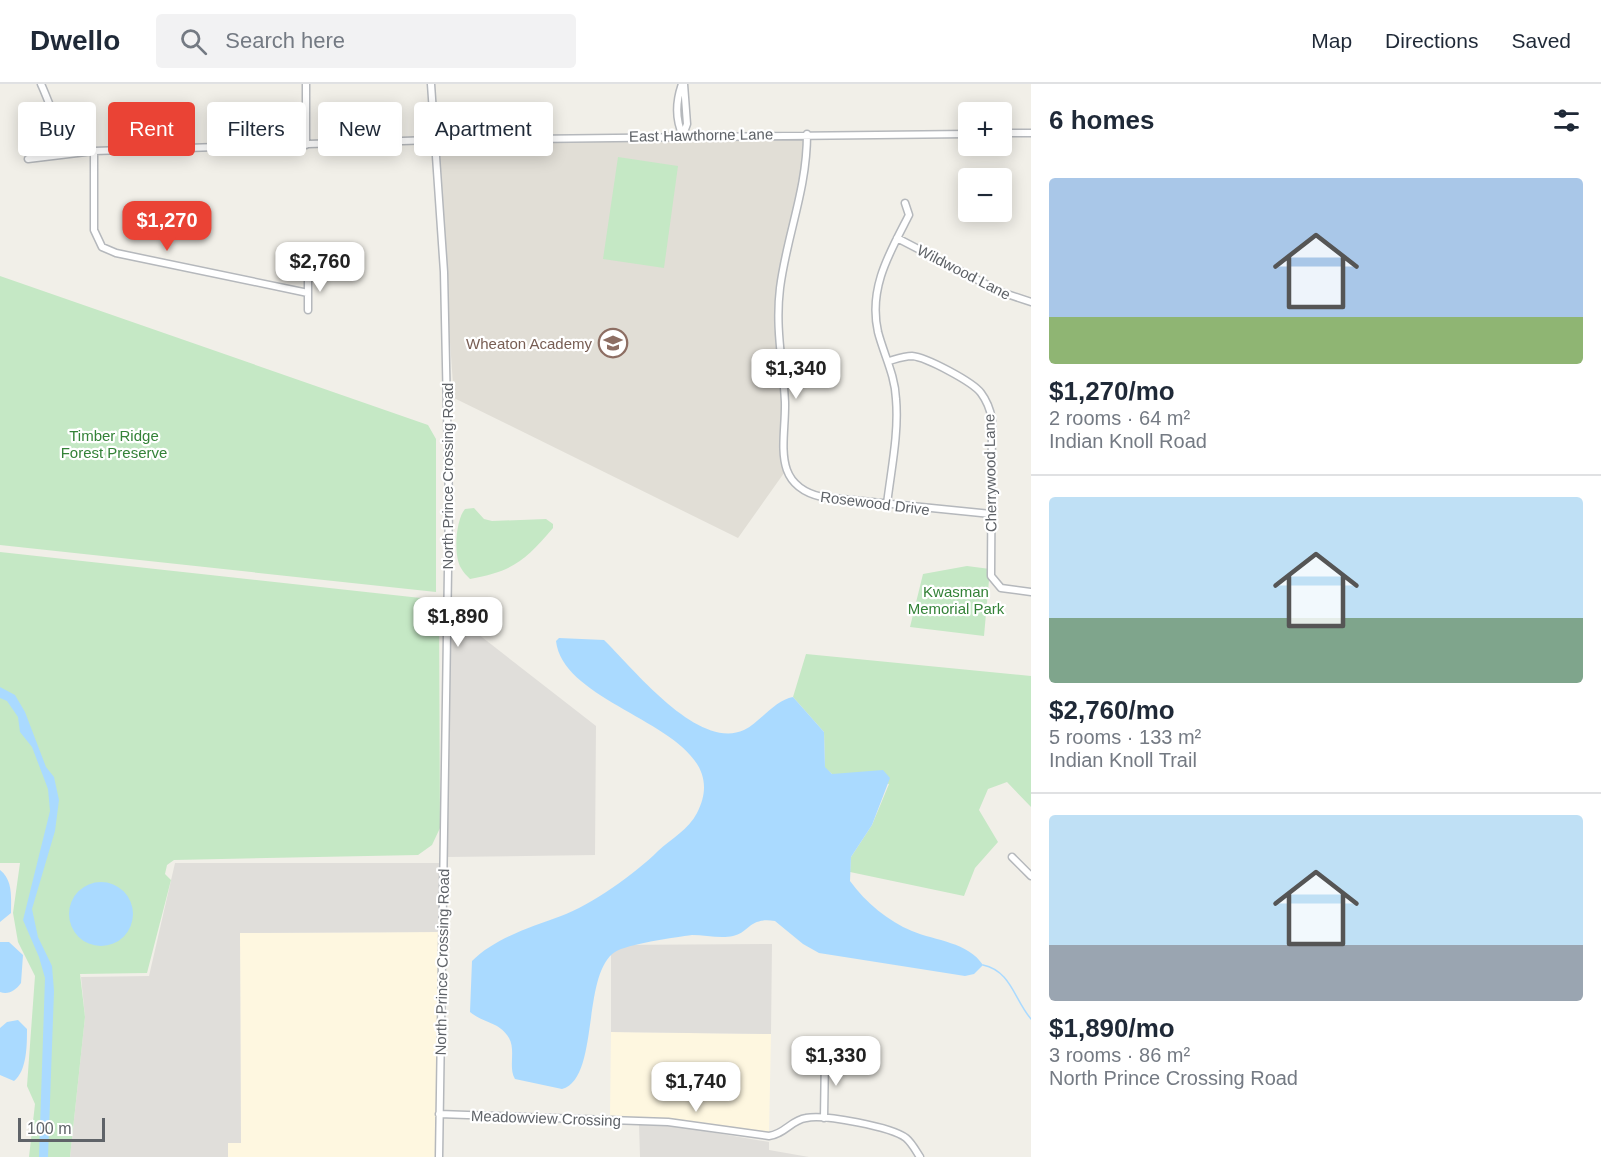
<!DOCTYPE html>
<html lang="en">
<head>
<meta charset="utf-8">
<style>
  :root { --surface:#fff; --page:#f2f2f3; --text:#1f2937; --muted:#747a83; --line:#e0e1e3; --accent:#ea4335 }
  body { margin:0; font-family:Arial,sans-serif; background:var(--page); color:var(--text); height:100vh; display:flex; flex-direction:column; font-size:22px; white-space:nowrap }
  * { box-sizing:border-box; margin:0 }
  p { font-size:20px; color:var(--muted) }
  .icon { flex:none; width:33px; height:33px; fill:none; stroke:currentColor; stroke-width:2; stroke-linecap:round; stroke-linejoin:round }
  .map { position:relative; flex:1; overflow:hidden }
  .drawer { display:flex; flex-direction:column; background:var(--surface); width:570px }
  .drawer>* { flex:none }
  .top-card { position:absolute; left:18px; top:18px; width:570px; height:54px; display:flex; gap:12px }
  .buttons { position:absolute; left:958px; top:18px; display:grid; gap:12px }
  .buttons a { display:grid; place-items:center; width:54px; height:54px; border-radius:6px; background:var(--surface); box-shadow:0 3px 15px #0003; font-size:30px }
  .scale { position:absolute; left:18px; bottom:15px; width:87px; box-sizing:border-box; padding-left:6px; border:3px solid #5f6368; border-top:0; font-size:16px; line-height:21px; white-space:nowrap; color:#5f6368; -webkit-text-stroke:4px #fff; paint-order:stroke }
  .price { position:absolute; translate:-50% -51px; padding:0 14px; border-radius:12px; background:#fff; color:#222; font-size:20px; line-height:39px; filter:drop-shadow(0 2px 3px #0008) }
  .price::after { content:''; position:absolute; left:50%; top:36px; width:18px; height:14px; margin-left:-9px; background:inherit; clip-path:polygon(0 0,100% 0,50% 100%) }
  .price.on { background:var(--accent); color:#fff }
  ul { padding:0; list-style:none }
  li { display:grid; align-content:center; gap:12px; height:318px; padding:0 18px }
  li+li { border-top:2px solid var(--line) }
  li span { display:grid; place-items:center; height:186px; border-radius:6px; color:#555 }
  li>.icon { margin-inline-start:auto }
  span .icon { width:108px; height:108px; fill:#fffc; stroke-width:1 }
  li b { font-size:26px }
  h2 { display:flex; justify-content:space-between; align-items:center; height:72px; padding:0 18px; font-size:26px }
  .pill { padding:0 21px; border-radius:6px; background:var(--surface); box-shadow:0 3px 15px #0003; font-size:21px; line-height:54px }
  .pill.on { background:var(--accent); color:#fff }
  header { display:flex; align-items:center; gap:36px; box-sizing:border-box; height:84px; padding:0 30px; background:var(--surface); border-bottom:2px solid var(--line) }
  header strong { font-size:28px }
  nav { display:flex; gap:33px; margin-inline-start:auto; font-size:21px }
  .search { width:420px; height:54px; background:var(--page); display:flex; align-items:center; gap:15px; box-sizing:border-box; padding:0 21px; border-radius:6px; color:var(--muted); font-size:22px }
  main { display:flex; flex:1; min-height:0 }
  .map>svg:first-child { display:block }
  .commercial { fill:#fef7e0 }
  .industrial { fill:#e0deda }
  .education { fill:#e1ded6 }
  .green { fill:#c5e8c5 }
  .water { fill:#aadaff }
  .lines { fill:none; stroke-linecap:round; stroke-linejoin:round }
  .stream { stroke:#aadaff; stroke-width:1.5 }
  .minor-casing { stroke:#b5b8bc; stroke-width:9 }
  .minor { stroke:#fff; stroke-width:6 }
  .labels { text-anchor:middle; dominant-baseline:central; stroke-width:4.5; stroke-linejoin:round; paint-order:stroke }
  .street-label { font-size:15px; fill:#5f6368; stroke:#fff }
  .education-label { font-size:15px; fill:#785e54; stroke:#fff; text-anchor:end }
  .park-label { font-size:15px; fill:#348238; stroke:#fff }
</style>
</head>
<body>
<header>
<strong>Dwello</strong>
<div class="search"><svg class="icon" aria-label="search" viewBox="0 0 24 24"><circle cx="10" cy="10" r="6"/><path d="M15 15l6 6"/></svg>Search here</div>
<nav><a>Map</a><a>Directions</a><a>Saved</a></nav>
</header>
<main>
<div class="map">
<svg width="1031" height="1073" viewBox="0 0 1031 1073">
  <rect width="100%" height="100%" fill="#f1efe8"/>
  <path class="commercial" d="M441,848l-4,225h-209v-14h13l-1,-210z
    M611,948l160,2 -2,101 -90,-15 -69,-2z"/>
  <path class="industrial" d="M448,550h30l118,92 -1,129 -148,2z
    M175,779h267l-1,69 -201,1 1,210h-13v14h-158l15,-140 -4,-40 68,-1z
    M772,860l-1,90 -160,-2v-87z
    M639,1041l36,1 94,16v8l40,7h-169z"/>
  <path class="education" d="M804,52l1,26 -26,123 -5,39 8,64 -1,57 3,28 -46,65 -284,-140 -18,-254z"/>
  <path class="green" d="M618,73l60,9 -14,102 -61,-9z
    M0,192l428,149 8,14v153l-436,-47z
    M474,424l10,11 8,2 54,-2 7,5v4c-28,33 -40,43 -83,51 -3,-3 -7,-7 -9,-11 -8,-13 -5,-49 4,-59z
    M0,468l439,48 1,228 -8,17 -14,10 -244,5 -7,5 -2,9 6,6 -24,93 -67,1 5,43 -15,140h-41l6,-53 -8,-18 8,-110 -17,-34 -5,-29 7,-50h-20z
    M967,482l23,3 -6,67 -74,-9 13,-53z
    M806,570l225,22v131l-24,-25 -19,7 -9,21 19,32 -23,26 -11,28 -114,-24 1,-15 21,-32 17,-41 -57,-10 -7,-6 -1,-36 -31,-35z"/>
  <path class="water" d="M559,554l45,2c30,29 94,111 140,90 16,-8 31,-30 49,-33l31,35 1,35 7,7 51,-4 7,8 -18,47 -21,32 -1,24c16,22 38,40 62,50 24,10 56,11 71,34l-9,9 -9,2 -146,-23 -16,-9 -28,-23c-26,-4 -25,11 -42,15 -12,3 -28,-1 -41,-1 -16,2 -65,9 -77,17 -34,22 -15,127 -53,137l-47,-10c-7,-11 1,-29 -6,-41 -9,-16 -26,-15 -39,-26l2,-51c23,-23 59,-34 89,-45 30,-11 74,-42 97,-65 13,-12 31,-22 39,-38 44,-85 -133,-100 -141,-172z
    M0,603l15,8 10,17 21,55 8,10 5,23 -4,31 -23,78 6,28 14,29 2,25 -6,166h-9l6,-179 -6,-21 -16,-37 27,-109 -2,-22 -16,-42 -12,-15 -2,-15 -11,-16 -7,-3z
    M0,786c13,10 11,27 11,43l-11,9z
    M69 830a32 32 0 1 1 64 0a32 32 0 1 1-64 0Z
    M0,858h9l14,13 -2,28c-5,7 -12,12 -21,9z
    M18,936l9,9c0,16 0,42 -13,52l-14,-6v-47l7,-6z"/>
  <g class="lines">
    <path class="stream" d="M983,881c28,6 31,34 48,54"/>
    <g class="minor-casing">
      <path id="minor" d="M41,0c13,28 19,63 53,67v79l8,17 14,6 192,40
        M431,0l13,188 5,232 -10,653
        M682,0c-6,17 -7,35 1,52
        M1002,49h29
        M807,50c0,56 -20,100 -27,154 -5,41 3,74 5,114 1,39 -15,83 37,95l169,17
        M683,51l4,-11 -3,-40
        M306,61v-61
        M28,75l66,-8 339,-11 536,-6
        M897,154l104,54 30,10
        M308,191v35
        M889,277c7,-2 15,-5 23,-5 14,1 61,26 69,37 6,8 9,16 11,26l-1,157 10,12 30,4
        M887,420c4,-34 12,-71 9,-105 -1,-24 -12,-44 -18,-67 -10,-44 12,-80 31,-117l-4,-12
        M1012,773l19,19
        M439,1030l229,8 101,14c16,-2 22,-16 37,-18 18,-4 86,9 100,20 6,5 10,13 14,19
        M824,1034l1,-62"/>
    </g>
    <use href="#minor" class="minor"/>
  </g>
  <defs>
    <g id="school-ring" transform="scale(1.5)"><circle r="9.5" fill="#fff" stroke="#8d6e63" stroke-width="1.5"/><path d="M0-5L7-2L0 1L-7-2ZM-4 1L0 2.5L4 1V4Q0 6-4 4Z" fill="#8d6e63"/></g>
  </defs>
  <g fill-rule="evenodd">
    <use href="#school-ring" x="613" y="259"/>
  </g>
  <g class="labels">
    <g class="street-label">
      <text transform="translate(701 51) rotate(-1)">East Hawthorne Lane</text>
      <text transform="translate(964 188) rotate(27)">Wildwood Lane</text>
      <text transform="translate(990 389) rotate(-91)">Cherrywood Lane</text>
      <text transform="translate(447 392) rotate(-90)">North Prince Crossing Road</text>
      <text transform="translate(875 419) rotate(7)">Rosewood Drive</text>
      <text transform="translate(442 878) rotate(-89)">North Prince Crossing Road</text>
      <text transform="translate(546 1034) rotate(2)">Meadowview Crossing</text>
    </g>
    <g class="education-label">
      <text x="592" y="259">Wheaton Academy</text>
    </g>
    <g class="park-label">
      <text x="114" y="351">Timber Ridge<tspan x="114" dy="17">Forest Preserve</tspan></text>
      <text x="956" y="507">Kwasman<tspan x="956" dy="17">Memorial Park</tspan></text>
    </g>
  </g>
</svg>
<div class="buttons">
<a>+</a>
<a>−</a>
</div>
<div class="scale">100 m</div>
<b class="price on" style="left:167px;top:168px">$1,270</b>
<b class="price" style="left:320px;top:209px">$2,760</b>
<b class="price" style="left:796px;top:316px">$1,340</b>
<b class="price" style="left:458px;top:564px">$1,890</b>
<b class="price" style="left:836px;top:1003px">$1,330</b>
<b class="price" style="left:696px;top:1029px">$1,740</b>
<div class="top-card">
<a class="pill">Buy</a>
<a class="pill on">Rent</a>
<a class="pill">Filters</a>
<a class="pill">New</a>
<a class="pill">Apartment</a>
</div>
</div>
<section class="drawer">
<h2>6 homes<svg class="icon" aria-label="filters" viewBox="0 0 24 24"><path d="M4 7h16M4 17h16"/><circle cx="9" cy="7" r="2"/><circle cx="15" cy="17" r="2"/></svg></h2>
<ul>
<li><span style="background:linear-gradient(#a9c7e8 75%,#8fb573 0)"><svg class="icon" aria-label="home" viewBox="0 0 24 24"><path d="M3 11l9-7 9 7M6 9v11h12V9"/></svg></span><div><b>$1,270/mo</b><p>2 rooms · 64 m²</p><p>Indian Knoll Road</p></div></li>
<li><span style="background:linear-gradient(#bfe0f5 65%,#7fa58c 0)"><svg class="icon" aria-label="home" viewBox="0 0 24 24"><path d="M3 11l9-7 9 7M6 9v11h12V9"/></svg></span><div><b>$2,760/mo</b><p>5 rooms · 133 m²</p><p>Indian Knoll Trail</p></div></li>
<li><span style="background:linear-gradient(#bfe0f5 70%,#9aa5b1 0)"><svg class="icon" aria-label="home" viewBox="0 0 24 24"><path d="M3 11l9-7 9 7M6 9v11h12V9"/></svg></span><div><b>$1,890/mo</b><p>3 rooms · 86 m²</p><p>North Prince Crossing Road</p></div></li>
</ul>
</section>
</main>
</body>
</html>
